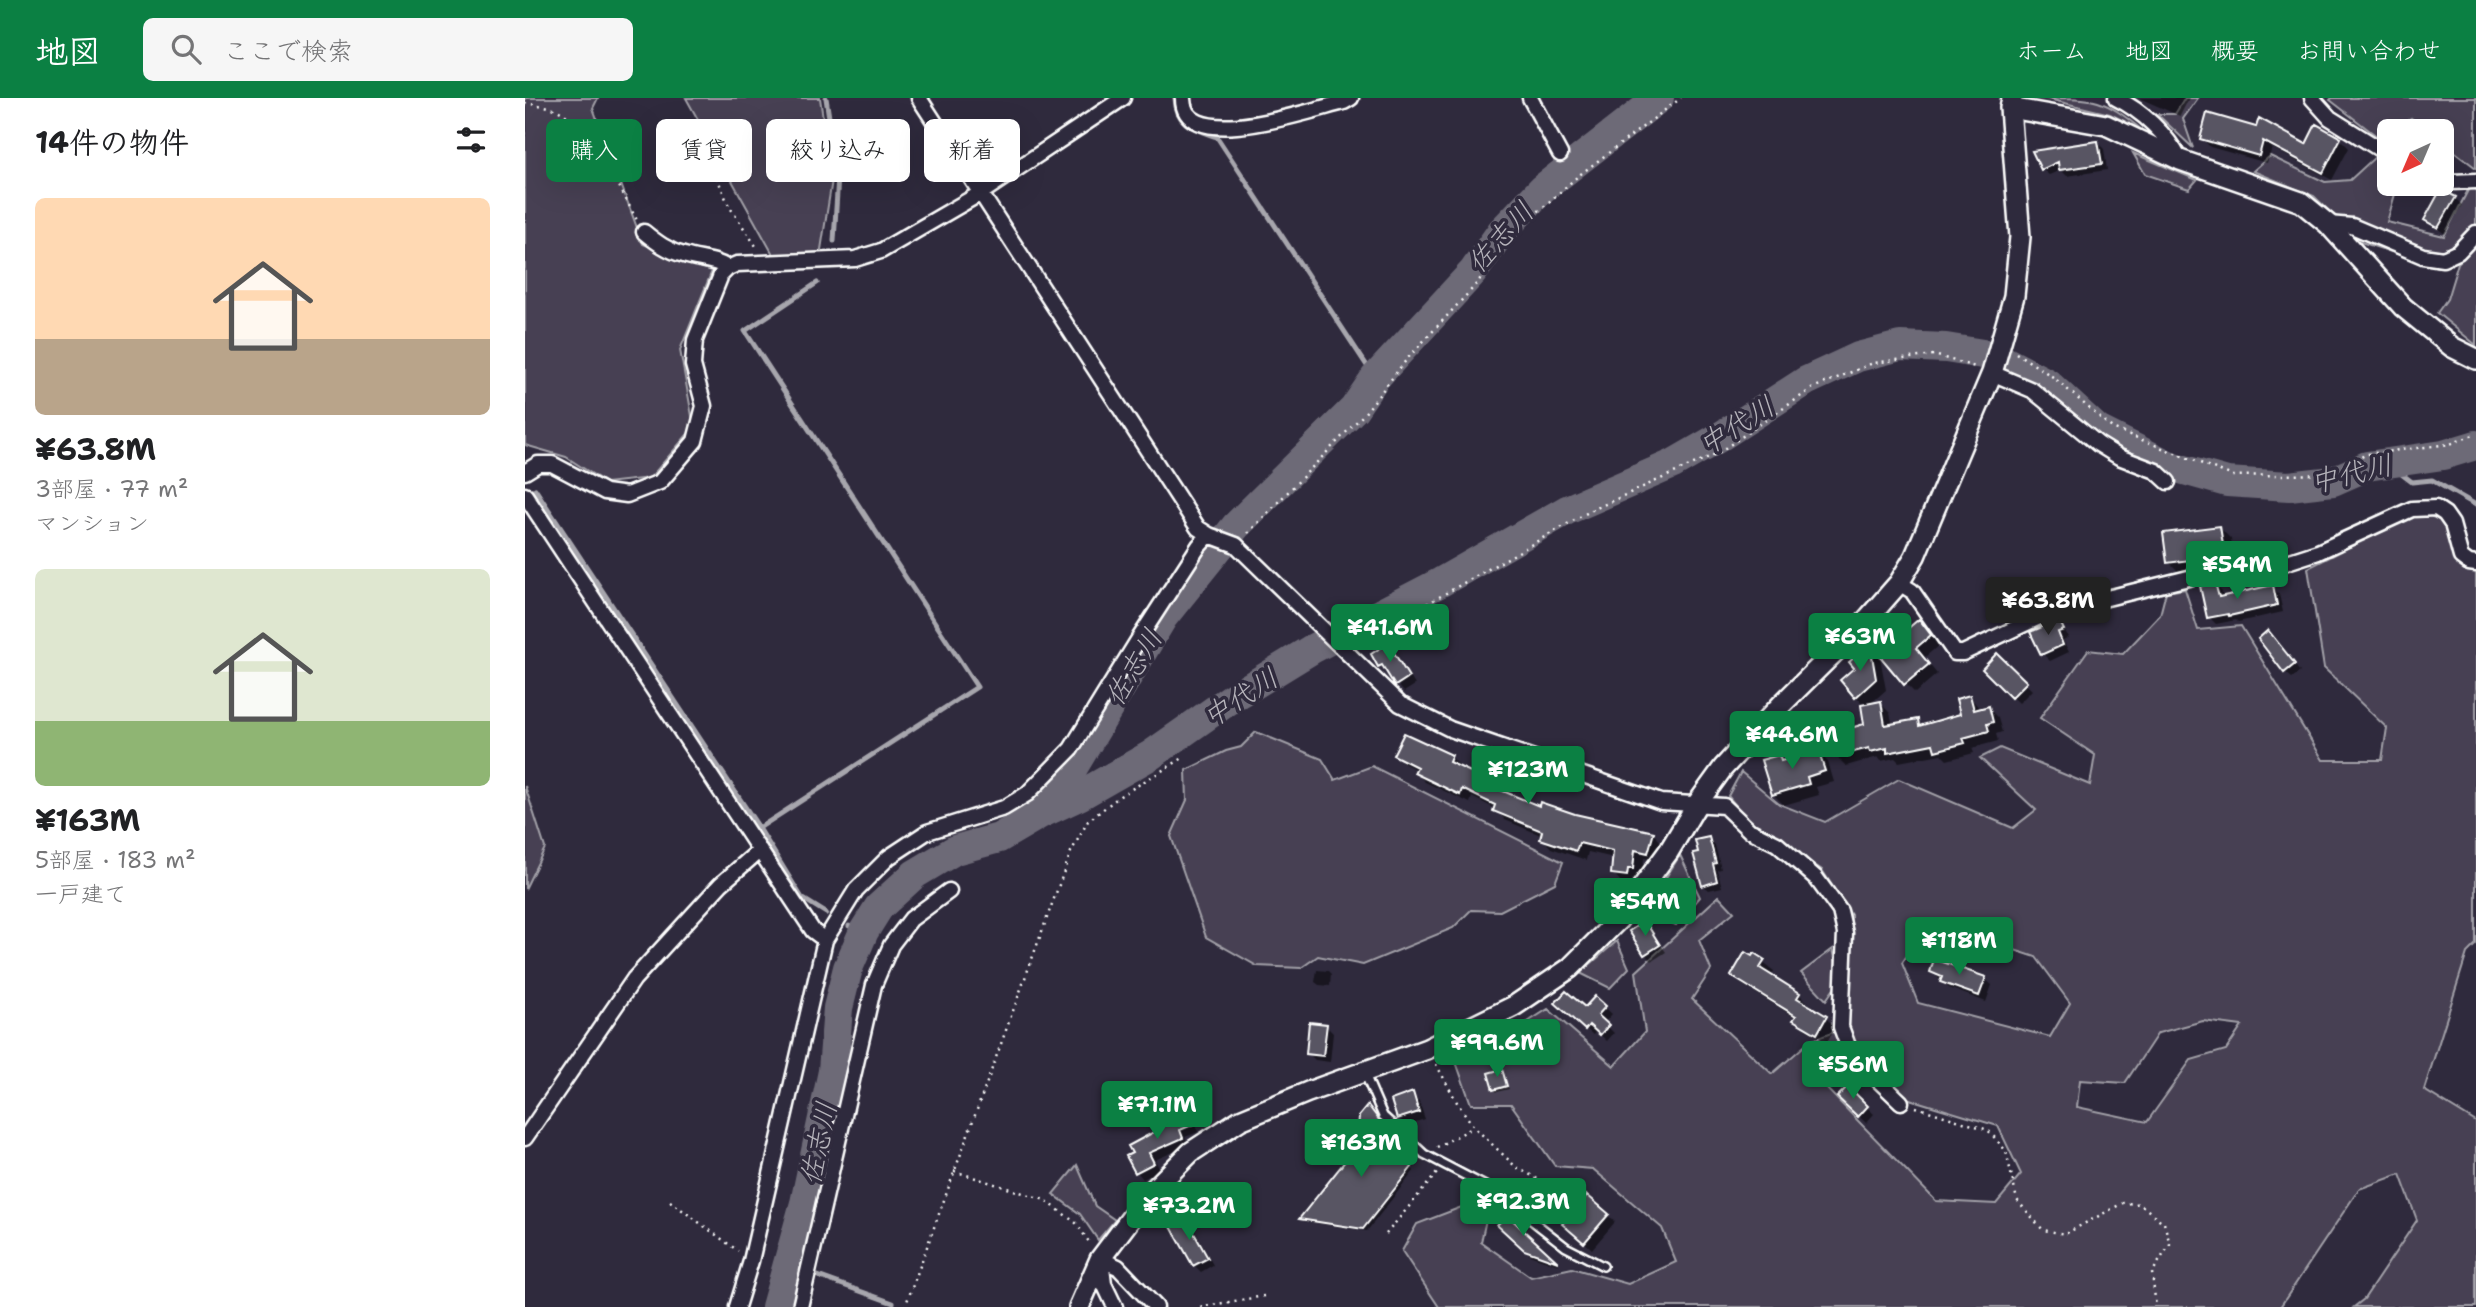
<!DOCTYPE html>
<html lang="ja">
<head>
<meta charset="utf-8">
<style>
  :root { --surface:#fff; --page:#f6f6f6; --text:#202124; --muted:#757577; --accent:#0b8043 }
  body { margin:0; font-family:"Shantell Sans","Klee One",sans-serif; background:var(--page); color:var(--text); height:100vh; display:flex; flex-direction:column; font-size:26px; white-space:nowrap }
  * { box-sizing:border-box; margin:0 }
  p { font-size:23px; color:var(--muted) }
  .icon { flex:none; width:38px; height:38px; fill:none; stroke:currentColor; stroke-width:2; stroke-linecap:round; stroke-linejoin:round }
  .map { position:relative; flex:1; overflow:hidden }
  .details { display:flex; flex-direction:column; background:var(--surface); width:525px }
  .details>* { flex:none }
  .banner { position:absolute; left:21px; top:21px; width:665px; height:63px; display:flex; gap:14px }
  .needle { width:46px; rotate:224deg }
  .fabs { position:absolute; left:1852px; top:21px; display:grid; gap:14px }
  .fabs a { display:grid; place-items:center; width:77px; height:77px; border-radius:10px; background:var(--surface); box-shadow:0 7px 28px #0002; font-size:35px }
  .price { position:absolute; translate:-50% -60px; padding:0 16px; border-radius:7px; background:var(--accent); color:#fff; font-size:23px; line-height:46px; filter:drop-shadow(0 2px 4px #0008) }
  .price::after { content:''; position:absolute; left:50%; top:42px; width:21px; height:16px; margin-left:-10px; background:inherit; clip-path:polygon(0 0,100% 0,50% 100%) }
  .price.current { background:#222; color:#fff }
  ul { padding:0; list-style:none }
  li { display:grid; align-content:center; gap:14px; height:371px; padding:0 35px }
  li span { display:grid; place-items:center; height:217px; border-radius:10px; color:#555 }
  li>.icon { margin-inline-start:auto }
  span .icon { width:126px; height:126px; fill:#fffc; stroke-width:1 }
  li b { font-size:30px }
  h2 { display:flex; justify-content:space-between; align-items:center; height:84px; padding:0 35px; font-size:30px }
  .chip { padding:0 24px; border-radius:10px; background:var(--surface); box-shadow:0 7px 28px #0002; font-size:24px; line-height:63px }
  .chip.current { background:var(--accent); color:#fff }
  header { display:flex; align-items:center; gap:42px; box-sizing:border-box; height:98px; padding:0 35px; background:var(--accent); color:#fff }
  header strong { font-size:33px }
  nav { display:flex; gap:38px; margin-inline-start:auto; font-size:24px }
  .search { width:490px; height:63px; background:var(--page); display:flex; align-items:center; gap:18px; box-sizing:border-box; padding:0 24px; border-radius:10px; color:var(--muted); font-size:26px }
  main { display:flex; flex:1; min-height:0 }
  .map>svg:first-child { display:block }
  .green { fill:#464152; stroke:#a2a0a8; stroke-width:2; fill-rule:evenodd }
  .shadow { fill:#0007 }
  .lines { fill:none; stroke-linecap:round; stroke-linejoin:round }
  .stream { stroke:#a7a6ad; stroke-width:5 }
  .river { stroke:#6d6a77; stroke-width:30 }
  .building { fill:#595564; stroke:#fff; stroke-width:2 }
  .lane-casing { stroke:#fff; stroke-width:12 }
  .street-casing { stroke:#fff; stroke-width:19 }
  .secondary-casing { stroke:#fff; stroke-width:24 }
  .path { stroke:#fff; stroke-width:2.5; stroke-dasharray:2 5; stroke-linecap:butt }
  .lane { stroke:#2f2a3d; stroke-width:7 }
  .street { stroke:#2f2a3d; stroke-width:14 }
  .secondary { stroke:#2f2a3d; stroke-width:19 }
  .labels { text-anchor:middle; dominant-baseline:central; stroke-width:7; stroke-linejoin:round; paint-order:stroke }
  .water-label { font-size:28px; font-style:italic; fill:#b6b4bb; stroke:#2f2a3d }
</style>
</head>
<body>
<header>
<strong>地図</strong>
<div class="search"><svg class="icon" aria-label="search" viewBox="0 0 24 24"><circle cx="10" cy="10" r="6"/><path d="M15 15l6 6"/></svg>ここで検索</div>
<nav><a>ホーム</a><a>地図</a><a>概要</a><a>お問い合わせ</a></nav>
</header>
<main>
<section class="details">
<h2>14件の物件<svg class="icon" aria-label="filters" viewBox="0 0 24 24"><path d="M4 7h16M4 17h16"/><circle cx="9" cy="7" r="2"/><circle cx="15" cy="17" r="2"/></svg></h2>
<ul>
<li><span style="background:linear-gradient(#ffd9b3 65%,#b9a48a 0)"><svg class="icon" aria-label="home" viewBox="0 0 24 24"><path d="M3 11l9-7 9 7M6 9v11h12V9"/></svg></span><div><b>¥63.8M</b><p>3部屋 · 77 m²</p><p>マンション</p></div></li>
<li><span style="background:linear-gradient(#dfe7d0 70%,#8fb573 0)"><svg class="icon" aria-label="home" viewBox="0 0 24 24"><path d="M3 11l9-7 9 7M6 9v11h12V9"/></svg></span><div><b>¥163M</b><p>5部屋 · 183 m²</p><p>一戸建て</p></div></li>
</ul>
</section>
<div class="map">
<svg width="1951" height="1209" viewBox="0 0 1951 1209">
  <rect width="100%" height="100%" fill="#2f2a3d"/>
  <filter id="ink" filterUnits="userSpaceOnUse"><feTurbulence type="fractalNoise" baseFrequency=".0143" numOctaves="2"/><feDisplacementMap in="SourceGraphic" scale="14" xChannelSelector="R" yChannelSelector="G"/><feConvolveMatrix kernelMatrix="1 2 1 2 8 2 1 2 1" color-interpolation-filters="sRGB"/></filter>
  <g filter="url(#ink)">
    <path class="green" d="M0,0h73l-5,10 50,136 69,27 -32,79 14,77 -44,51 -44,5 -40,-26 -41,-12z
      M161,0h134l12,82 -12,76h-46z
      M1519,0c52,0 59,0 98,32l-32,-16z
      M1660,0h13l-15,21 10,29 -36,-34h18z
      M1807,0h144v70l-35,-27v-10h-12l-18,-13 -33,19 -48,-37z
      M1608,55l64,27 -8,9 -44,-15z
      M1745,58l55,26 25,-2 25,-23 14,9v18h15l-9,10 -8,28 57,14 32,-61v51l-39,41 -76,-25 -47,-46 -61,-25z
      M1951,147v100l-39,-32 10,-14 11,-36z
      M1895,413l27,13 11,41 18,5v374l-9,9 -43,137 52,32v185h-122l10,-8 53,-79 -17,-46 -41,15 -79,118h-841l-37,-56 15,-27 58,-22 12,13 -6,27 50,35 41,-9 56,16 48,-22 -14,-34 -69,-59 -38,-3 -44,-62h-40l-15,-42 50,-26 42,-27 66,57 31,-34 -9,-60 83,-76 15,16 -35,28 12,30 -19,29 80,75 38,-33 37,-14 4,-112 -29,-45 -74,-50 -20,-24 13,-24 38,32 46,18 74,-43 114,49 23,-18 -56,-52 20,-10 90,37 5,-30 -55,-37 48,-68 35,4 37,-39 6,-23 19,-3 13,41 43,-4 82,134h59l5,-32 -63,-60 -16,-100zM1404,824l107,35 34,46 -20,34 -132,-34 -16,-40zM1678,923l39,5 -16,24 -35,10 -44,62 -70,-15 3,-27 45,3 33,-50zM1329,951l49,48 95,29 23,48 -25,30 -60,-3 -111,-114z
      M731,634l66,27 13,21 37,-14 191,96 -8,21 -55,28 -29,-1 -18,18 -90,37 -45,-9 -17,12 -44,-2 -51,-29 -35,-101 16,-36 -1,-30 40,-19 15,-4z
      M0,688l20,62 -20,41z
      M1155,757l20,42 -24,28 -31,-14z
      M1092,843l12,27 -19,20 -30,-15z
      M1308,851l7,31 -14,20 -25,-27z
      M552,1067l18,41 20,14 -17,20 -18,-26 -27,-20z"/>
    <path class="shadow" d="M1614,0h50l-9,18z
      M1684,17l98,31 10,-19 23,12 9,9 -17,32 -60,-32 -5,15 -57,-16 -8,-9z
      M1573,45l6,6 3,21 -40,6 -6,-6 -12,5 -7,-6z
      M1930,100l7,7 -17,29 -19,-14z
      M1695,430l11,11 2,17 -17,2 1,10 -37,5 -11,-11z
      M1690,487l7,7 1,6 49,-11 7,7 4,18 -45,10 -2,-2 -20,4 -7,-7z
      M1394,523l20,24 -15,13 13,16 -22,19 -10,-10 -12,-40z
      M1533,524l11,15 -6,3 6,12 -19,9 -7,-7 -10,-21z
      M1750,542l25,32 -8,6 -7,-6z
      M863,547l7,7 20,33 -11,7 -24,-27z
      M1345,549l10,10 6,33 -17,15 11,-2 10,10 3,13 24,-5 6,5 39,-10 8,-19 11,13 7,-2 10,10 4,14 -6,2 2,7 -26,7 2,5 -27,7 -6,-6 -42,8 -4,-4 -14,3 -3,-4 -32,9 -10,-10 30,-31 -1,-19 -9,-10v-28z
      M1472,558l35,34 -13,13 -35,-34z
      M1293,654l10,10 6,20 -18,5 3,8 -35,10 -11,-11 5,-37 5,5z
      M870,657l56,2 9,9 -1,2 30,14 11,-24 11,4 9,9 -12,24 32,13 113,25 9,10 -4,18 -14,-3 -2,20 -5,-1 -1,8 -14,-2 -9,-10 1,-15 -26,-6 -2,8 -35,-12 -9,-10 1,-2 -38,-16 -9,-11 -24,-12 -2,6 -45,-21 -9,-9 1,-3 -12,-6z
      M1184,741l6,6 6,24 -4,1 5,17 -13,3 -6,-5 -2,-32z
      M1120,825l21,29 -14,9 -7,-7z
      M1229,858l20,15 -3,6 28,17 10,10 -2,2 19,12 10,10 -9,14 -22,-13 -9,-11 -53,-33 -10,-10z
      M792,872l11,1 3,3 -1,12 -11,-1 -4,-3z
      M1407,874l53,7 7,6 -6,17 -37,-14z
      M1070,900l17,16 -8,9 10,10 -7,8 -11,-10 -3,4 -29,-25h21z
      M801,928l7,7 -3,29 -15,-2 -7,-7z
      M977,973l7,18 -12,3 -3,-3z
      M1323,991l26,25 -8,9 -27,-26z
      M887,996l7,7 6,18 -19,6 -7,-7z
      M846,1012l12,17 -2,1 33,43 -47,60 -63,-10 -3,-2 58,-73z
      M661,1016l7,7 5,11 -13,5 4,8 -34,15 5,10 -17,9 -6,-7 22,-40z
      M688,1098l7,13 -12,6 -10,-15z
      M1062,1099l28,25 -23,27 -21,-19z
      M982,1119l52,48 -27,-9 -32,-31z
      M660,1121l7,7 21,39 -12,7 -7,-7z"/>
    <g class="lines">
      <path class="stream" d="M301,0l12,78 -4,65
        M650,0c1,28 19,31 42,39l158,241
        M292,185l-72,48 232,356 -218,141 43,70 24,15
        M1862,365l25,19 20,-2 44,25
        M10,391l224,339
        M324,828l15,5
        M261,1177l12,-3
        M293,1178l75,27"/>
      <path class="river" d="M513,717l41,-19 72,-41 81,-57 80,-49 129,-67 126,-72 106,-46 45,-26 88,-57 52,-24 42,-11 46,2 49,8 52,27 51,47 72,36 57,16 62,4 44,-5 34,-15 76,-11 33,-10
        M251,1209l29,-104 28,-132 5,-63 10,-40 16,-37 15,-24 36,-33 40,-24 44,-12 39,-23 25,-31 100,-167 73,-91 118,-117 21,-31 98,-106 28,-40 41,-43 117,-91"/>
    </g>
    <path class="building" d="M1682,15l49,14 3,-9 47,26 10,-20 25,14 -18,35 -60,-32 -4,15 -59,-17z
      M1573,43l4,23 -43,6 -1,-8 -17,8 -9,-19z
      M1916,91l15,8 -18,31 -14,-8z
      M1695,428l3,19 -17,3 1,10 -40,5 -4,-30z
      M1690,485l4,14 54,-12 4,20 -48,11 -1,-2 -21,4 -7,-32z
      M1394,521l12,16 -15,13 13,16 -25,21 -34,-41 14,-12 8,10z
      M1534,522l5,10 -6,2 5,13 -22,10 -11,-23z
      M1743,532l27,34 -11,9 -26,-34z
      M863,545l21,34 -14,9 -13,-21 -4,2 -7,-13z
      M1345,546l6,35 -21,19 -15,-18 14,-12 -5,-6z
      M1472,555l30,29 -16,16 -29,-29z
      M1445,597l4,15 15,-4 4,16 -6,2 2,7 -26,7 2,5 -30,8 -2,-7 -46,9v-5l-17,4 -1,-4 -35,9 -5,-19 16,-4 -1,-4 20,-6 -3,-19 20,-4 4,24 33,-6 1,7 41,-12 -4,-15z
      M879,635l48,22 -3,7 39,18 11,-24 12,4 -13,29 41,17 1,-4 35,12 79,18 -6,21 -13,-3 -2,19h-5l-1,7 -16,-2 2,-23 -34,-8 -3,8 -36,-12 2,-8 -49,-20 2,-6 -33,-16 -2,6 -46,-22 3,-6 -24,-12z
      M1293,652l7,21 -18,6 2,7 -37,11 -11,-35 18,-5 2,6z
      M1184,739l7,26 -3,1 4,17 -15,5 -9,-33 5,-1 -3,-12z
      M1120,823l15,24 -16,10 -15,-24z
      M1220,854l7,4 2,-3 11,7 -5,8 40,25 -3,5 30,18 -10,18 -24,-14 3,-4 -65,-40z
      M1409,861l52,18 -7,19 -39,-14 2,-5 -12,-5z
      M1041,893l19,16 10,-11 11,10 -8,9 11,10 -9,10 -11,-10 -4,5 -30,-27z
      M784,924l18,2 -4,32 -17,-2z
      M977,971l5,17 -14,4 -5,-17z
      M1323,988l20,20 -10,11 -21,-20z
      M888,994l6,20 -22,7 -6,-19z
      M843,1007l14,19 -2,1 32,42 -49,62 -64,-10 58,-73 2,-30z
      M662,1014l5,13 -12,5 3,8 -34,15 5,10 -19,10 -9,-17 6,-3 -4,-7 28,-15 -2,-5z
      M686,1093l7,14 -15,8 -7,-14z
      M1062,1097l22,19 -25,29 -22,-19z
      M982,1117l51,47 -34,-12 -27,-25z
      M660,1119l23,41 -15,8 -23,-41z"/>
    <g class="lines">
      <g class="lane-casing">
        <path id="lane" d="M839,974l19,44 41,38 69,36 73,57 37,19"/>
      </g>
      <g class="street-casing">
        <path id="street" d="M394,0l279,430 11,7 27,10 164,159 50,25 211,73 63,4 25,24 28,14 39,34 24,33 5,22 -4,94 10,27 50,48
          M658,0c-1,58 131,11 161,4l7,-4
          M1005,0l30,56
          M1591,0c26,13 51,36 64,62
          M1787,0l18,20 59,37
          M1916,81l11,3 24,-1
          M1803,126l24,2 71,30 20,3 15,-7 18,-19
          M119,134c12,10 24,19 40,23 15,5 30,4 44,13
          M1467,275l40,17 66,54 21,13 37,14 12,11
          M0,374l13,-8h14l53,28 22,3 33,-13 35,-41 9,-35 -11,-41 2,-25 26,-65 7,-7 9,-4 118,-5 26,-8 100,-58 142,-95
          M0,397l288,436 12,9
          M1374,485l13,8 43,62h8l87,-41 167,-41 70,-9 31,-10 94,-43 24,-1 9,6 7,10 9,33 8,6 7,1
          M0,1040l109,-159 87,-95 39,-34
          M575,1161l18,8 38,40
          M576,1162l3,24 11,23
          M212,1209l14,-46 74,-321 31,-50 33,-33 38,-25 77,-24 23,-14 44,-45 69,-112 59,-91 10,-11
          M275,1209l74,-322 17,-40 20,-26 38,-28"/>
      </g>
      <g class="secondary-casing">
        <path id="secondary" d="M1485,10l96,17 74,35 121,42 27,22 75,83 49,40 24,12
          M554,1209l21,-48 50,-66 41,-41 49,-32 68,-28 119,-43 87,-43 56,-38 48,-48 51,-69 28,-47 26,-36 59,-64 81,-80 36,-41 16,-27 77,-183 22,-77 6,-59 -10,-129 2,-10"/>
      </g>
      <path class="path" d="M0,5c9,2 19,2 27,5 40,14 65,77 85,112
        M173,34l31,74 29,43
        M1491,255l37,24 59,51 121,48 96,-2 38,-20 83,-10 26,-10
        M723,435l116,-119 43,-55 66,-71 49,-62 56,-50 103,-78
        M835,544l232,-132 126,-57 95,-65 60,-25 61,-8 41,12
        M911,966l22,40 16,23 42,40 27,15 34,4
        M1391,1009l72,23 18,21 11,49 26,30 22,4 58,-31 17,1 24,19 6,21 -18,29 4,34
        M912,1049l37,-20
        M429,1073l91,29 31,23 13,19
        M145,1103l68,50
        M861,1136l51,-61
        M380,1209l166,-455 17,-31 32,-25 63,-38
        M675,1209l64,-11"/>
      <use href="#lane" class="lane"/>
      <use href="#street" class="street"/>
      <use href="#secondary" class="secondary"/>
    </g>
  </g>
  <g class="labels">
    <g class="water-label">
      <text transform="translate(975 139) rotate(-48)">佐志川</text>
      <text transform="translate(1211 327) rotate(-32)">中代川</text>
      <text transform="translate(1826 375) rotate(-13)">中代川</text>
      <text transform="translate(608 569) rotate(-59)">佐志川</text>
      <text transform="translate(715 599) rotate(-33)">中代川</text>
      <text transform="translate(293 1045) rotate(-78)">佐志川</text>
    </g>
  </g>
</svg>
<div class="fabs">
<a><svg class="needle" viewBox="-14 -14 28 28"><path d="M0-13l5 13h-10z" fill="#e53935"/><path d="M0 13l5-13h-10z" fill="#757577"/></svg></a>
</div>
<b class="price" style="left:1712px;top:503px">¥54M</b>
<b class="price current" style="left:1523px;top:539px">¥63.8M</b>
<b class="price" style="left:865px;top:566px">¥41.6M</b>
<b class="price" style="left:1335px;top:575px">¥63M</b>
<b class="price" style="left:1267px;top:673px">¥44.6M</b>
<b class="price" style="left:1003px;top:708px">¥123M</b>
<b class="price" style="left:1120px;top:840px">¥54M</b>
<b class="price" style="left:1434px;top:879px">¥118M</b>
<b class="price" style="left:972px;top:981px">¥99.6M</b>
<b class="price" style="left:1328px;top:1003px">¥56M</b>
<b class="price" style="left:632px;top:1043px">¥71.1M</b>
<b class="price" style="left:836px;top:1081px">¥163M</b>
<b class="price" style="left:998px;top:1140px">¥92.3M</b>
<b class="price" style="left:664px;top:1144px">¥73.2M</b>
<div class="banner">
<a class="chip current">購入</a>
<a class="chip">賃貸</a>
<a class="chip">絞り込み</a>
<a class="chip">新着</a>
</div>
</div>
</main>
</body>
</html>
